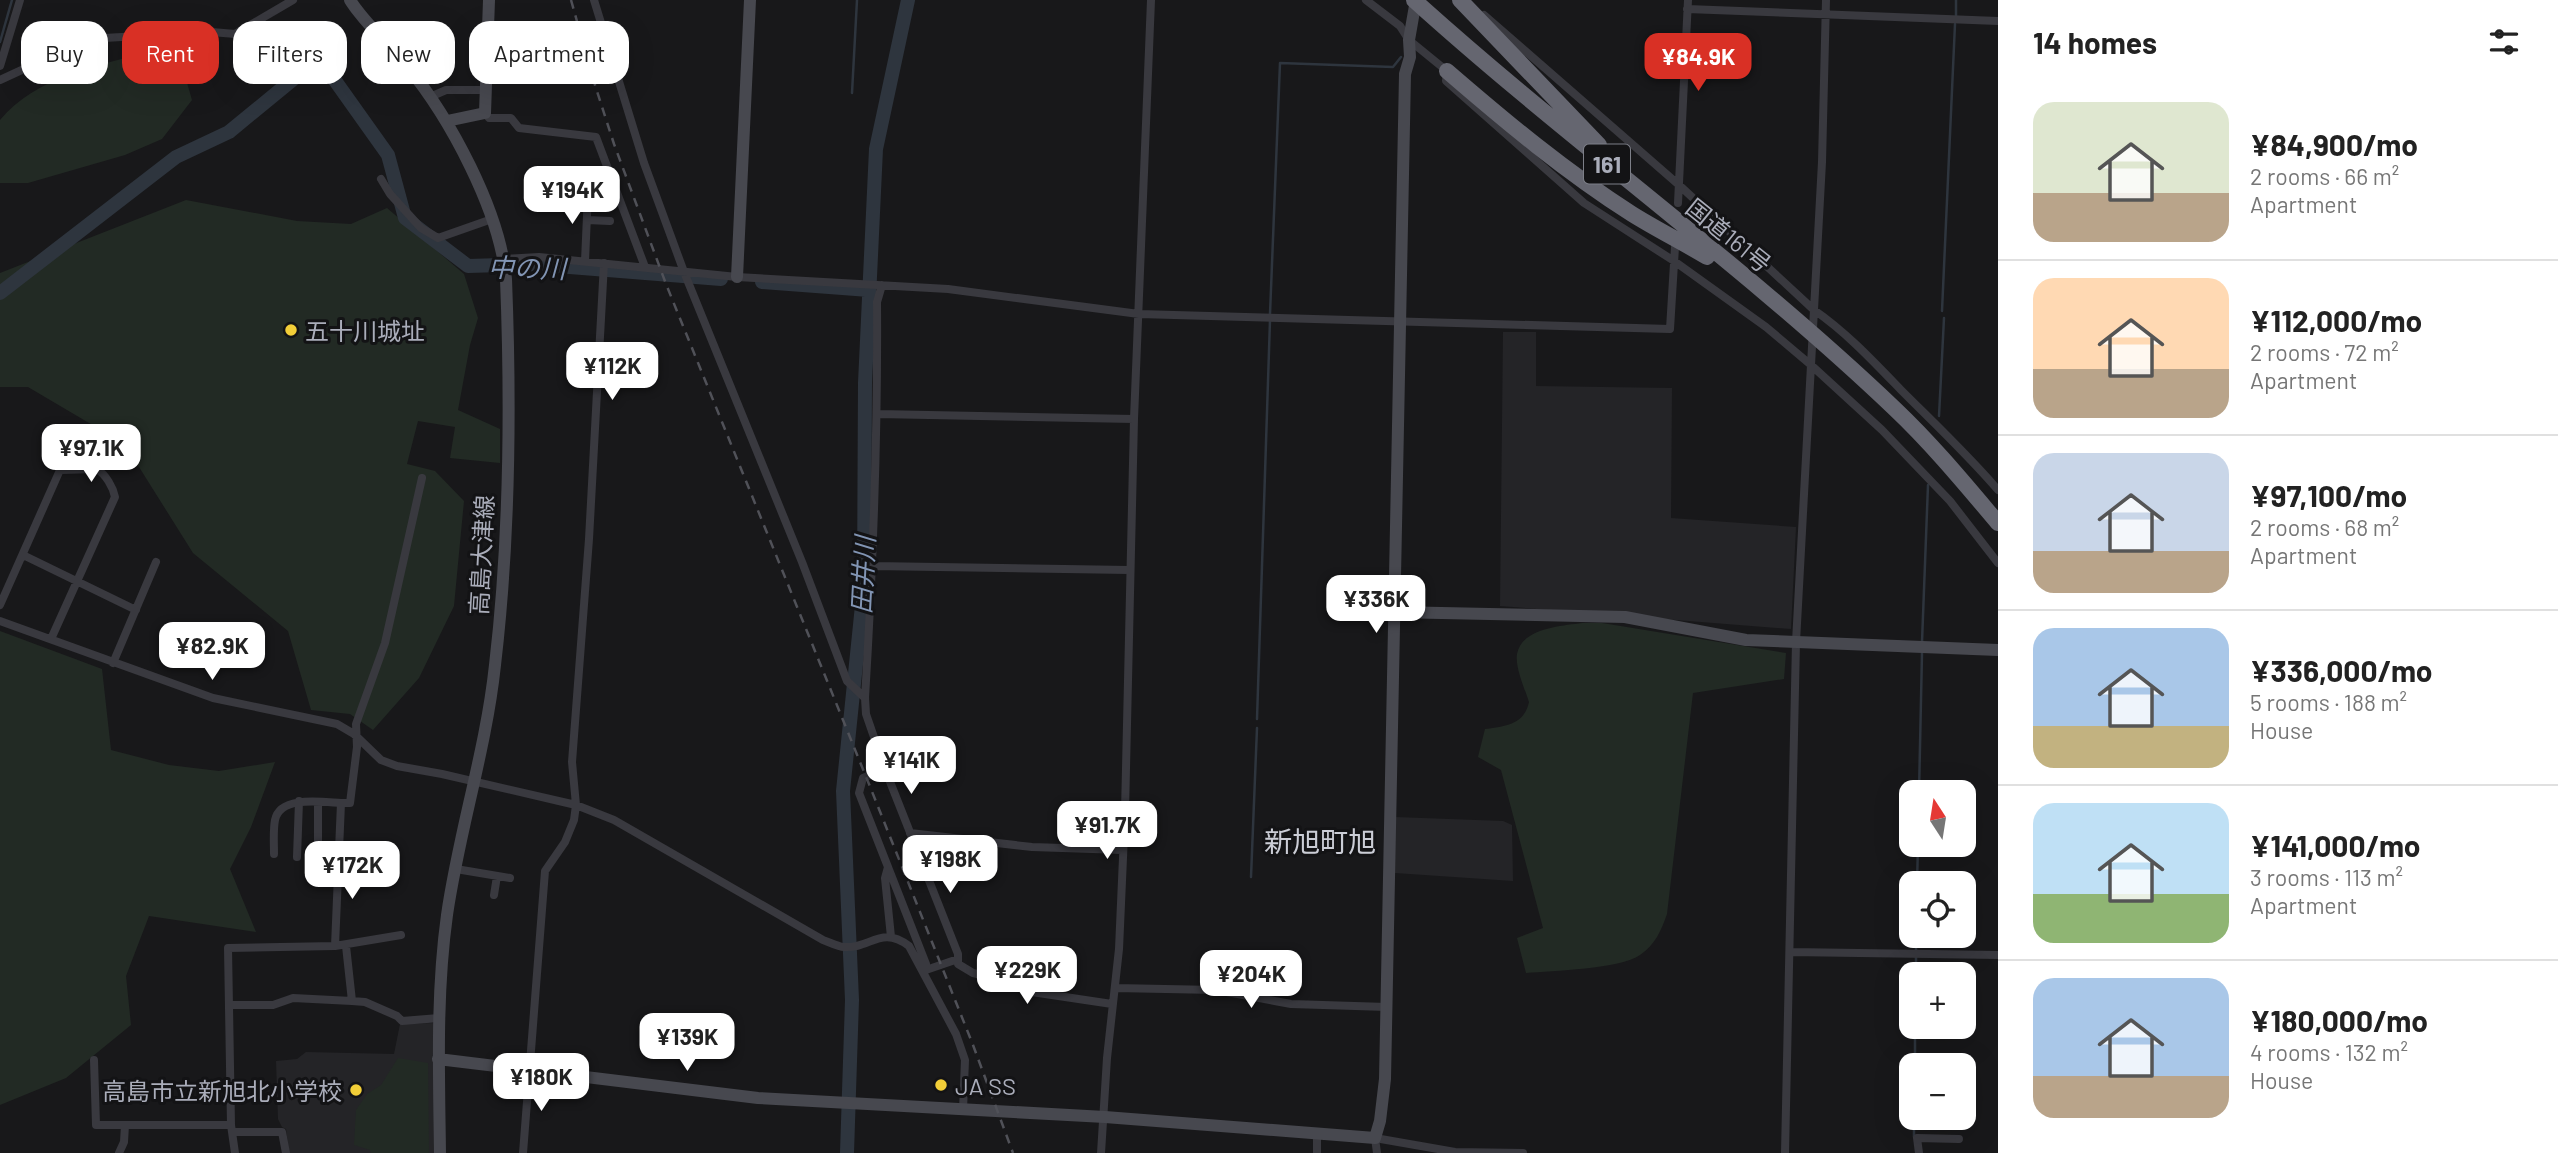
<!DOCTYPE html>
<html lang="en">
<head>
<meta charset="utf-8">
<style>
  :root { --surface:#fff; --page:#f2f2f2; --text:#222; --muted:#767676; --line:#e0e0e0; --accent:#d93025 }
  body { margin:0; font-family:Barlow,"Noto Sans JP",sans-serif; background:var(--page); color:var(--text); height:100vh; display:flex; flex-direction:column; font-size:26px; white-space:nowrap }
  * { box-sizing:border-box; margin:0 }
  p { font-size:23px; color:var(--muted) }
  .icon { flex:none; width:38px; height:38px; fill:none; stroke:currentColor; stroke-width:2; stroke-linecap:round; stroke-linejoin:round }
  .map { position:relative; flex:1; overflow:hidden }
  .side { display:flex; flex-direction:column; background:var(--surface); width:560px }
  .side>* { flex:none }
  .hud { position:absolute; left:21px; top:21px; width:665px; height:63px; display:flex; gap:14px }
  .needle { width:46px; rotate:348deg }
  .fabs { position:absolute; left:1899px; top:780px; display:grid; gap:14px }
  .fabs a { display:grid; place-items:center; width:77px; height:77px; border-radius:14px; background:var(--surface); box-shadow:0 7px 28px #0002; font-size:35px }
  .price { position:absolute; translate:-50% -60px; padding:0 16px; border-radius:14px; background:#fff; color:#222; font-size:23px; line-height:46px; filter:drop-shadow(0 2px 4px #0008) }
  .price::after { content:''; position:absolute; left:50%; top:42px; width:21px; height:16px; margin-left:-10px; background:inherit; clip-path:polygon(0 0,100% 0,50% 100%) }
  .price.current { background:var(--accent); color:#fff }
  ul { padding:0; list-style:none }
  li { display:flex; align-items:center; gap:21px; height:175px; padding:0 35px }
  li+li { border-top:2px solid var(--line) }
  li span { display:grid; place-items:center; flex:none; width:196px; height:140px; border-radius:21px; color:#555 }
  li>.icon { margin-inline-start:auto }
  span .icon { width:84px; height:84px; fill:#fffc; stroke-width:1 }
  li b { font-size:30px }
  h2 { display:flex; justify-content:space-between; align-items:center; height:84px; padding:0 35px; font-size:30px }
  .chip { padding:0 24px; border-radius:21px; background:var(--surface); box-shadow:0 7px 28px #0002; font-size:24px; line-height:63px }
  .chip.current { background:var(--accent); color:#fff }
  main { display:flex; flex:1; min-height:0 }
  .map>svg:first-child { display:block }
  .built { fill:#242427 }
  .green { fill:#222a24 }
  .lines { fill:none; stroke-linecap:round; stroke-linejoin:round }
  .stream { stroke:#2e353e; stroke-width:2.5 }
  .river { stroke:#2e353e; stroke-width:14 }
  .street { stroke:#39393f; stroke-width:8 }
  .secondary { stroke:#47484f; stroke-width:12 }
  .highway { stroke:#656670; stroke-width:16 }
  .rail { stroke:#505158; stroke-width:2.5; stroke-dasharray:9 7; stroke-linecap:butt }
  .poi-dot { fill:#f2ce38; stroke:#131315; stroke-width:2.5 }
  .labels { text-anchor:middle; dominant-baseline:central; stroke-width:6; stroke-linejoin:round; paint-order:stroke }
  .shield { fill:#131315; stroke:#7d7f88; stroke-width:2 }
  .shield-label { font-size:23px; font-weight:bold; fill:#aaadba }
  .street-label { font-size:24px; fill:#aaadba; stroke:#131315 }
  .poi-label { font-size:24px; fill:#aaadba; stroke:#131315; text-anchor:start }
  .water-label { font-size:26px; font-style:italic; fill:#8295b4; stroke:#131315 }
  .quarter-label { font-size:28px; fill:#cbcdd6; stroke:#131315 }
</style>
</head>
<body>
<main>
<div class="map">
<svg width="1998" height="1153" viewBox="0 0 1998 1153">
  <rect width="100%" height="100%" fill="#18181a"/>
  <path class="built" d="M1503,332h33v54l136,2 -1,130 125,9 -5,102 -291,-23z
    M1395,817l108,4 9,4 1,56 -118,-8z
    M435,1023l2,130h-148l-3,-24 -4,-2 -4,-8 -2,-58 21,-2 9,-7 88,2 6,-30z"/>
  <path class="green" d="M147,53l36,16 9,31 -30,39 -37,16 -97,28h-28v-63c35,-42 96,-55 147,-67z
    M186,200l111,21 54,3 36,-16 77,66 14,44 -8,27 -12,65 42,19v34l-50,-5 5,-31 -37,-6 -11,43 28,7 29,30 -10,105 -35,72 -46,52 -23,-16 -39,-4 -23,-79 -95,-78 -54,-86 -33,-34 -78,-46h-28v-114z
    M1582,623h20l184,30 -2,26 -91,14 -26,221c-6,17 -12,31 -27,41 -20,14 -88,16 -114,18l-9,-35 26,-10 -42,-158 -23,-13 7,-28c20,-3 39,-4 44,-27 -4,-13 -14,-34 -12,-48 5,-26 44,-28 65,-31z
    M0,631l102,38 9,81 58,15 50,6 56,-9 -24,65 -21,42 26,63 -107,-16 -23,60 5,49 -65,53 -66,27z
    M398,1058l30,5 1,90h-58l-1,-3 -16,-5 2,-35 11,-16 14,-9z"/>
  <g class="lines">
    <path class="stream" d="M1956,16v-16
      M0,42l12,-42
      M852,93l5,-93
      M1942,311l13,-287
      M1270,314l10,-251 113,4 8,-10
      M1939,416l5,-98
      M1922,642l6,-157
      M1257,719l13,-399
      M1919,793l3,-140
      M1251,877l6,-149
      M1917,884l1,-39
      M1916,950v-14
      M1916,975v-18
      M1915,1066v-39
      M1914,1137v-19"/>
    <path class="river" d="M762,282l107,8
      M0,293l176,-136 53,-25 90,-74 69,97 17,63 63,48 64,-2 189,15
      M847,1153l5,-153 -9,-209 21,-205 1,-203 11,-234 32,-149"/>
    <path class="street" d="M594,0l50,163 40,109 118,290 45,119 18,17
      M1366,0l34,26 9,14 38,31 -1,10 138,122 90,58 92,66 45,38 71,65 68,71 48,62
      M1687,9l311,12
      M1484,15l195,170 135,125c32,22 60,52 87,80 33,33 67,65 97,100
      M0,66l20,-66
      M0,80l39,-18 65,-24 108,-6 23,2 58,-34
      M430,97l16,-7h41
      M485,113l4,5h22l8,10 77,9 49,130
      M381,179l9,15 31,34 17,10 54,-19
      M1678,203l10,-203
      M587,220l23,1
      M503,259l36,-2 198,20 211,12 191,25 531,15 5,-82
      M585,261l3,-68
      M882,285l-5,17c1,132 -4,264 -12,396l1,16 19,55 73,185v10l15,9 43,10 9,8 87,13
      M878,414l256,5
      M23,555l113,55
      M873,566l256,4
      M0,605l60,-135 37,-1c9,6 16,18 18,28l-64,142
      M0,621l213,77 124,26 17,10 27,26 16,6 45,8 134,31 38,15 209,120c6,2 15,7 21,7 26,2 37,-22 65,-1l47,88 9,26 -2,50
      M113,663l43,-101
      M885,769l-22,9 -4,15 29,74 -3,11 6,59
      M910,833l122,14 90,3
      M318,845v-43
      M274,854c0,-11 -1,-24 1,-34 5,-25 48,-18 66,-17
      M297,857l2,-56
      M888,867l38,97 -3,7
      M456,869l54,9
      M494,895l3,-19
      M335,946l66,-11
      M346,946l6,55
      M1790,952l208,3
      M923,971l35,-12
      M1115,988l101,2 75,14 96,3
      M229,1005h44l20,-7 59,3 13,1 32,14 5,5 37,-3
      M94,1060l2,65h135
      M232,1132h50l4,21
      M1317,1134v19
      M119,1153l5,-11 1,-17
      M235,1153l-4,-28 -3,-177 107,-2 6,-143h9l7,-56 -1,-23 29,-81 37,-165
      M523,1153l22,-282 20,-29 9,-22 2,-15 -4,-43 17,-223 15,-276
      M1101,1153l6,-95 12,-109 6,-137 9,-393 17,-419
      M1377,1153l-2,-15 80,14 68,1
      M1785,1153l11,-511 26,-480 4,-162
      M1919,1153l-2,-15 42,1"/>
    <path class="secondary" d="M350,0c15,24 39,44 57,66 43,52 93,145 99,213 5,128 4,259 -11,386 -9,85 -36,166 -48,250 -11,79 -8,158 -7,238
      M447,121l38,-8 4,-113
      M737,277l13,-277
      M1393,612l232,5 121,23 252,10
      M438,1059l320,39 347,19 270,21 5,-17 5,-42 20,-1005 5,-17 -1,-17 7,-40"/>
    <path class="highway" d="M1414,0c156,141 329,264 481,409 37,35 70,75 103,114
      M1460,0l139,145
      M1447,71c59,51 119,101 185,143 24,15 50,28 75,43"/>
    <path class="rail" d="M571,0l24,85 19,59 52,140 205,505 102,256 40,108"/>
  </g>
  <g class="poi-dot">
    <circle cx="291" cy="330" r="7"/>
    <circle cx="941" cy="1085" r="7"/>
    <circle cx="356" cy="1090" r="7"/>
  </g>
  <g class="labels">
    <rect class="shield" x="1584" y="144.5" width="46" height="39" rx="5"/>
    <g class="shield-label">
      <text x="1607" y="164">161</text>
    </g>
    <g class="street-label">
      <text transform="translate(1729 235) rotate(39)">国道161号</text>
      <text transform="translate(481 555) rotate(-87)">高島大津線</text>
    </g>
    <g class="poi-label">
      <text x="305" y="330">五十川城址</text>
      <text x="955" y="1085">JA SS</text>
      <text x="342" y="1090" text-anchor="end">高島市立新旭北小学校</text>
    </g>
    <g class="water-label">
      <text transform="translate(527 267) rotate(1)">中の川</text>
      <text transform="translate(862 575) rotate(-87)">田井川</text>
    </g>
    <g class="quarter-label">
      <text x="1320" y="841">新旭町旭</text>
    </g>
  </g>
</svg>
<div class="fabs">
<a><svg class="needle" viewBox="-14 -14 28 28"><path d="M0-13l5 13h-10z" fill="#e53935"/><path d="M0 13l5-13h-10z" fill="#767676"/></svg></a>
<a><svg class="icon" aria-label="locate" viewBox="0 0 24 24"><circle cx="12" cy="12" r="6"/><path d="M12 2v4M12 18v4M2 12h4M18 12h4"/></svg></a>
<a>+</a>
<a>−</a>
</div>
<b class="price current" style="left:1698px;top:93px">¥84.9K</b>
<b class="price" style="left:572px;top:226px">¥194K</b>
<b class="price" style="left:612px;top:402px">¥112K</b>
<b class="price" style="left:91px;top:484px">¥97.1K</b>
<b class="price" style="left:1376px;top:635px">¥336K</b>
<b class="price" style="left:212px;top:682px">¥82.9K</b>
<b class="price" style="left:911px;top:796px">¥141K</b>
<b class="price" style="left:1107px;top:861px">¥91.7K</b>
<b class="price" style="left:950px;top:895px">¥198K</b>
<b class="price" style="left:352px;top:901px">¥172K</b>
<b class="price" style="left:1027px;top:1006px">¥229K</b>
<b class="price" style="left:1251px;top:1010px">¥204K</b>
<b class="price" style="left:687px;top:1073px">¥139K</b>
<b class="price" style="left:541px;top:1113px">¥180K</b>
<div class="hud">
<a class="chip">Buy</a>
<a class="chip current">Rent</a>
<a class="chip">Filters</a>
<a class="chip">New</a>
<a class="chip">Apartment</a>
</div>
</div>
<section class="side">
<h2>14 homes<svg class="icon" aria-label="filters" viewBox="0 0 24 24"><path d="M4 7h16M4 17h16"/><circle cx="9" cy="7" r="2"/><circle cx="15" cy="17" r="2"/></svg></h2>
<ul>
<li><span style="background:linear-gradient(#dfe7d0 65%,#b9a48a 0)"><svg class="icon" aria-label="home" viewBox="0 0 24 24"><path d="M3 11l9-7 9 7M6 9v11h12V9"/></svg></span><div><b>¥84,900/mo</b><p>2 rooms · 66 m²</p><p>Apartment</p></div></li>
<li><span style="background:linear-gradient(#ffd9b3 65%,#b9a48a 0)"><svg class="icon" aria-label="home" viewBox="0 0 24 24"><path d="M3 11l9-7 9 7M6 9v11h12V9"/></svg></span><div><b>¥112,000/mo</b><p>2 rooms · 72 m²</p><p>Apartment</p></div></li>
<li><span style="background:linear-gradient(#c9d6e8 70%,#b9a48a 0)"><svg class="icon" aria-label="home" viewBox="0 0 24 24"><path d="M3 11l9-7 9 7M6 9v11h12V9"/></svg></span><div><b>¥97,100/mo</b><p>2 rooms · 68 m²</p><p>Apartment</p></div></li>
<li><span style="background:linear-gradient(#a9c7e8 70%,#c2b280 0)"><svg class="icon" aria-label="home" viewBox="0 0 24 24"><path d="M3 11l9-7 9 7M6 9v11h12V9"/></svg></span><div><b>¥336,000/mo</b><p>5 rooms · 188 m²</p><p>House</p></div></li>
<li><span style="background:linear-gradient(#bfe0f5 65%,#8fb573 0)"><svg class="icon" aria-label="home" viewBox="0 0 24 24"><path d="M3 11l9-7 9 7M6 9v11h12V9"/></svg></span><div><b>¥141,000/mo</b><p>3 rooms · 113 m²</p><p>Apartment</p></div></li>
<li><span style="background:linear-gradient(#a9c7e8 70%,#b9a48a 0)"><svg class="icon" aria-label="home" viewBox="0 0 24 24"><path d="M3 11l9-7 9 7M6 9v11h12V9"/></svg></span><div><b>¥180,000/mo</b><p>4 rooms · 132 m²</p><p>House</p></div></li>
</ul>
</section>
</main>
</body>
</html>
